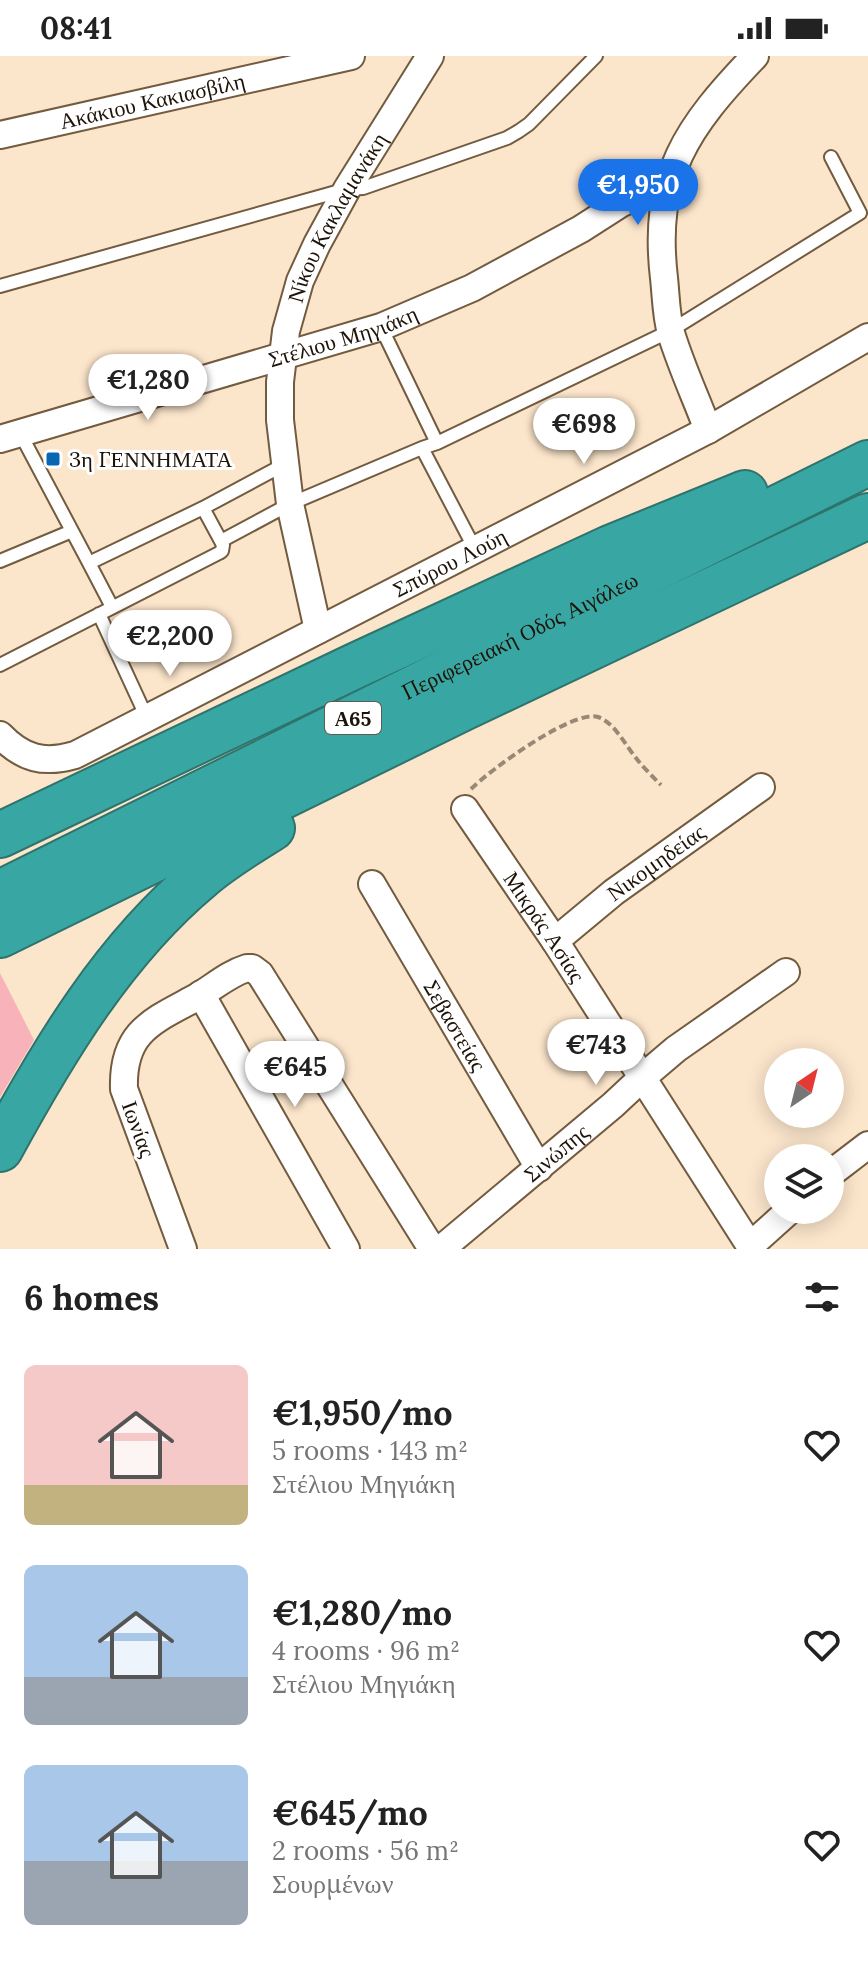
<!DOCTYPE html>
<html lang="en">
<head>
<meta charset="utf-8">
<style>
  :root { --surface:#fff; --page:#f6f6f6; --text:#222; --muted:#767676; --accent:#1a73e8 }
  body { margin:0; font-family:Lora,serif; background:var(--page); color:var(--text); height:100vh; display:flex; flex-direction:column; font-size:30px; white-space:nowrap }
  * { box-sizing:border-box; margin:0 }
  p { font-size:26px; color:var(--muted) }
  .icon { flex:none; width:44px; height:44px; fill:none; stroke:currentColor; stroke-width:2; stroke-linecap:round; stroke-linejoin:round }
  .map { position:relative; height:1193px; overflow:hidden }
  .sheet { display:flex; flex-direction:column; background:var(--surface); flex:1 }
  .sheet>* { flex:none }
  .needle { width:52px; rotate:35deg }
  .buttons { position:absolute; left:764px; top:992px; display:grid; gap:16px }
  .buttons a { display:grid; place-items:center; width:80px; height:80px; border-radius:50%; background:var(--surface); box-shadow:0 4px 20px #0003; font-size:40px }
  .price { position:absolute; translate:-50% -68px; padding:0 18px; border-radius:28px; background:#fff; color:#222; font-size:26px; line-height:52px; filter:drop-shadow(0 2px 4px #0008) }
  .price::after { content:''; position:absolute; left:50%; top:48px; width:24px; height:18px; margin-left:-12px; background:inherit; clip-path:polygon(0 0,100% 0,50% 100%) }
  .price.selected { background:var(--accent); color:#fff }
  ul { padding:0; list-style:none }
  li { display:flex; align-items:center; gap:24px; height:200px; padding:0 24px }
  li span { display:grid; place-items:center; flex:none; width:224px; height:160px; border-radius:12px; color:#555 }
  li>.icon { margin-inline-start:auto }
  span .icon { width:96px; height:96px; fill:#fffc; stroke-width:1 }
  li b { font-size:34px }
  h2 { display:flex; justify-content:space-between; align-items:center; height:96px; padding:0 24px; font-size:34px }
  .status { display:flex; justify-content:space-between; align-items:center; height:56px; padding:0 40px; background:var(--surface); direction:ltr }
  .status svg { height:22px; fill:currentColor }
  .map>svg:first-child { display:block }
  .green { fill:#f8b2ba }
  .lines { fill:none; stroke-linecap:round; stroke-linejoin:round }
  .service-casing { stroke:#725b3f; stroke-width:16 }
  .minor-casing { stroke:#725b3f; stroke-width:30 }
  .motorway-casing { stroke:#2f736d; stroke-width:48 }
  .path { stroke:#998875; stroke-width:4; stroke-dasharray:8 4; stroke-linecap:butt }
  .service { stroke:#fff; stroke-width:12 }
  .minor { stroke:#fff; stroke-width:26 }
  .motorway { stroke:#38a7a3; stroke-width:44 }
  .poi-dot { fill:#0866b3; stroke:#fff; stroke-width:3 }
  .labels { text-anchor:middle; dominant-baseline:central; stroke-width:6; stroke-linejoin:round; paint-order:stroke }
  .shield { fill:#fff; stroke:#615a52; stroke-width:2 }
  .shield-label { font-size:20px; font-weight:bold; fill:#1d1308 }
  .street-label { font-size:22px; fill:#1d1308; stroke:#fff }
  .poi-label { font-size:22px; fill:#1d1308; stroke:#fff; text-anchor:start }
</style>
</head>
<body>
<div class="status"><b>08:41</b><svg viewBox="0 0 49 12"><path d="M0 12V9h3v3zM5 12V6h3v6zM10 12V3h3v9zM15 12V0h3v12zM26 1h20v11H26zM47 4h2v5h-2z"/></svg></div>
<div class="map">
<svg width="868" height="1193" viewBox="0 0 868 1193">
  <rect width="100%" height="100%" fill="#fbe5cb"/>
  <path class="green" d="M0,917l34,67 -34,57z"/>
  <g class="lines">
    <g class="service-casing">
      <path id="service" d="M0,230l347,-97 16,-1 144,-50 12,-7 10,-7 67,-68
        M381,271l56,116
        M20,377l69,130 114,-55 84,-45
        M422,392l54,103
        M221,485l69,-37 132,-56 15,-5 233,-112 190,-118 -29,-56
        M0,505l72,-30
        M89,507l23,44
        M99,558l48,104
        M0,609l219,-112 3,-2 1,-6 -20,-37"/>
    </g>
    <g class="minor-casing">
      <g id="minor">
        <path id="s1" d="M0,79l351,-79"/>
        <path d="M708,374c-12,-32 -27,-64 -37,-97 -5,-17 -5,-37 -7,-55 -12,-103 23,-151 91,-222"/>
        <path id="s2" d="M0,383l381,-112 91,-39 109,-59 39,-25 27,-13 20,-5"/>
        <path id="s3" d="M318,574l-28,-126 -10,-84v-38l6,-51 14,-50 17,-37 30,-55 83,-133"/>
        <path id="s4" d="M0,679c23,24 44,29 75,20l633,-325 160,-93"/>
        <path id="s5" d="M465,753l90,132 197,308"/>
        <path id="s6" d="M372,828l167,284"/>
        <path id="s7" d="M555,885l59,-49 147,-105"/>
        <path d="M201,938l145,255"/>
        <path d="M830,1118l38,-29"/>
        <path d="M750,1190l40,-36"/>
        <path d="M183,1193l-59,-160c-2,-58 29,-68 73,-92 17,-10 31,-23 50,-29h5l8,6 172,275"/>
        <path id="s8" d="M441,1193l172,-144 30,-28 33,-28 110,-77"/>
      </g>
    </g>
    <g class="motorway-casing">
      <g id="motorway">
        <path d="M0,779l355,-169 255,-118 135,-55"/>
        <path id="s9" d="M0,837l868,-430"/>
        <path d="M0,879l463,-227 405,-192"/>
        <path d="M0,1093c54,-99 114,-200 202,-273 21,-18 46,-33 70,-48"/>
      </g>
    </g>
    <path class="path" d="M471,733c19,-19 102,-80 127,-72 17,6 27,28 38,41 7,9 16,18 25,27"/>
    <use href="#service" class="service"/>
    <use href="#minor" class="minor"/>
    <use href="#motorway" class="motorway"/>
  </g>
  <rect class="poi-dot" x="45" y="395" width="16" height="16" rx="4"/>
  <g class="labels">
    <rect class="shield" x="325" y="646" width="56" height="32" rx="6"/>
    <g class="shield-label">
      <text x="353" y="662">Α65</text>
    </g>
    <g class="street-label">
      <text stroke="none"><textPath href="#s1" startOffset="156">Ακάκιου Κακιασβίλη</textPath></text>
      <text stroke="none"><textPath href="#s3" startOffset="428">Νίκου Κακλαμανάκη</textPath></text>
      <text stroke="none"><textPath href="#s2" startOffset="358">Στέλιου Μηγιάκη</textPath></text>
      <text stroke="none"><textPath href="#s4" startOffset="504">Σπύρου Λούη</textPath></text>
      <text stroke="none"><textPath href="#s9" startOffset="580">Περιφερειακή Οδός Αιγάλεω</textPath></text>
      <text stroke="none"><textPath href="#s7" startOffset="128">Νικομηδείας</textPath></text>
      <text stroke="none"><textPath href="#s5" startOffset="142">Μικράς Ασίας</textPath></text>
      <text stroke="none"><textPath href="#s6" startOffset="164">Σεβαστείας</textPath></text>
      <text transform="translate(139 1073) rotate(70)">Ιωνίας</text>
      <text stroke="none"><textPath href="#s8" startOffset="150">Σινώπης</textPath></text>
    </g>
    <g class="poi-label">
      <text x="69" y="403">3η ΓΕΝΝΗΜΑΤΑ</text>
    </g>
  </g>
</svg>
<div class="buttons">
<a><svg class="needle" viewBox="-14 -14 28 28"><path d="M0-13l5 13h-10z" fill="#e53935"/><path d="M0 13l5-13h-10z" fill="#767676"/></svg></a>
<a><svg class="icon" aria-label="layers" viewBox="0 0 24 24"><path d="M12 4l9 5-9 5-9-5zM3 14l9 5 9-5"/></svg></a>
</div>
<b class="price selected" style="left:638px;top:171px">€1,950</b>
<b class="price" style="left:148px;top:366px">€1,280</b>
<b class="price" style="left:584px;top:410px">€698</b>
<b class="price" style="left:170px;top:622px">€2,200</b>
<b class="price" style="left:596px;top:1031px">€743</b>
<b class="price" style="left:295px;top:1053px">€645</b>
</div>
<section class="sheet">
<h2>6 homes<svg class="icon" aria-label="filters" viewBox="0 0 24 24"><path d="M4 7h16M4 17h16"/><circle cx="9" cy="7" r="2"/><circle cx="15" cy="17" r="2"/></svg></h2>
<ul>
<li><span style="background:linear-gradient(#f6c9c9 75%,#c2b280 0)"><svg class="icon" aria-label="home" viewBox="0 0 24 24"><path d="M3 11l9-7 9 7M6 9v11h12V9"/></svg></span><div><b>€1,950/mo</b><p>5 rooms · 143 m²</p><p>Στέλιου Μηγιάκη</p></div><svg class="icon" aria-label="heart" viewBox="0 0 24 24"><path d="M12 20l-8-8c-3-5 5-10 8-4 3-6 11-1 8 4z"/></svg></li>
<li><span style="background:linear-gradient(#a9c7e8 70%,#9aa5b1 0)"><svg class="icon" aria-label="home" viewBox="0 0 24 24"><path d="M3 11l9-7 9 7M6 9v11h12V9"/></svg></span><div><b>€1,280/mo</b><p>4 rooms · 96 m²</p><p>Στέλιου Μηγιάκη</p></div><svg class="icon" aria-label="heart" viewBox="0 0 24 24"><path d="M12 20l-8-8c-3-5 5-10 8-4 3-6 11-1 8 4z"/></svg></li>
<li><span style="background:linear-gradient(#a9c7e8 60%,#9aa5b1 0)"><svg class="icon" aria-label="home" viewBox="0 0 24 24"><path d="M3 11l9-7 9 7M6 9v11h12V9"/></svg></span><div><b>€645/mo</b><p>2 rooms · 56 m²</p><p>Σουρμένων</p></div><svg class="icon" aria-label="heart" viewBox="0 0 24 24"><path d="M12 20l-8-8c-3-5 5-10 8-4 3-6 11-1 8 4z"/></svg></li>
</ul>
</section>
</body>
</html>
